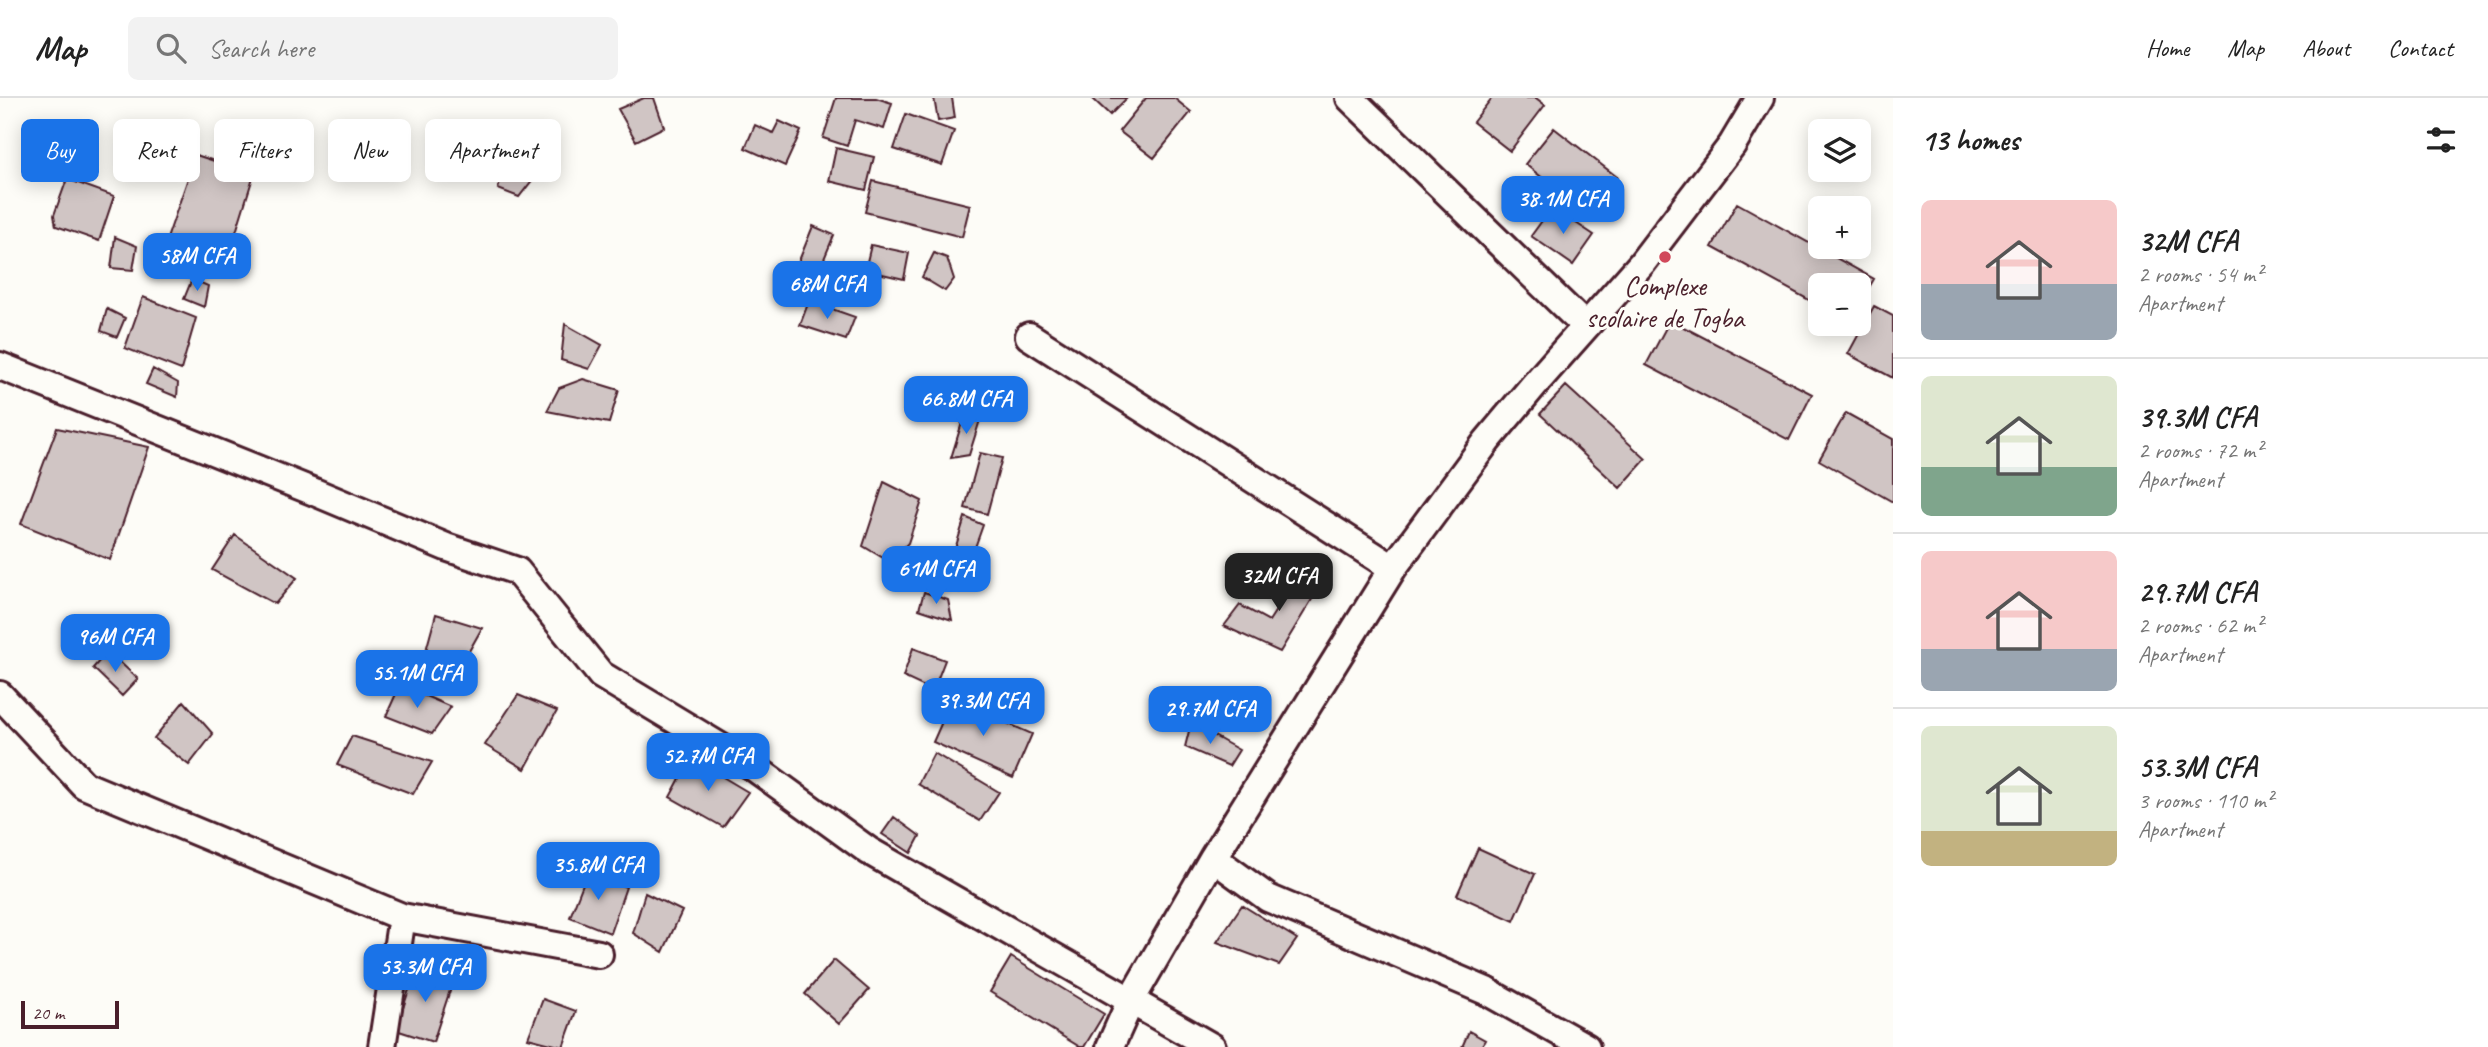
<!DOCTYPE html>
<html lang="en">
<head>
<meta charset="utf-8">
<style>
  :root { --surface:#fff; --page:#f2f2f2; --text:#222; --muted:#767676; --line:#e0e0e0; --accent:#1a73e8 }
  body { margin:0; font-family:Caveat,sans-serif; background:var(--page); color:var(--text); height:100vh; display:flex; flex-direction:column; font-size:26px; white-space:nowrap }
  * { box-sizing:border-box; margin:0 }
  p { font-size:23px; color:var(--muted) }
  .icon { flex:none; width:38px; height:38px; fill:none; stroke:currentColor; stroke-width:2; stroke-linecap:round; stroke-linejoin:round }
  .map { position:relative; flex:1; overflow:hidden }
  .sheet { display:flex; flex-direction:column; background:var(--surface); width:595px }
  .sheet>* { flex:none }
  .hud { position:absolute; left:21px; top:21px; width:665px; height:63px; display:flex; gap:14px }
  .tools { position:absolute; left:1808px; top:21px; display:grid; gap:14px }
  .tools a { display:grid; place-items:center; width:63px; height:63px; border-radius:10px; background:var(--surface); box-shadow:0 4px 18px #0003; font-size:35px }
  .scale { position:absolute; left:21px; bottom:18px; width:98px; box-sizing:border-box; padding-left:7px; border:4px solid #4a1f2b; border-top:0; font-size:19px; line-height:24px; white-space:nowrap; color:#4a1f2b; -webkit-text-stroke:5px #fdfcf7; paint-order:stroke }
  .price { position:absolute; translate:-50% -60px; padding:0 16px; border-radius:14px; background:var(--accent); color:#fff; font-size:23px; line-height:46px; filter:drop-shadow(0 2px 4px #0008) }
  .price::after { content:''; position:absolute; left:50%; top:42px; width:21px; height:16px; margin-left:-10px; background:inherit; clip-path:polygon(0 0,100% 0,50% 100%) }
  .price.active { background:#222; color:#fff }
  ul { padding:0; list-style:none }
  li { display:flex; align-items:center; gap:21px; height:175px; padding:0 28px }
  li+li { border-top:2px solid var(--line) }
  li span { display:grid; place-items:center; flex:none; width:196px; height:140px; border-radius:10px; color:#555 }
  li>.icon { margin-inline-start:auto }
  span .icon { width:84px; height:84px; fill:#fffc; stroke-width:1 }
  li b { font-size:30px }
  h2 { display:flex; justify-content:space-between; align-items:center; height:84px; padding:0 28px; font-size:30px }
  .pill { padding:0 24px; border-radius:10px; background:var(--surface); box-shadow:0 4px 18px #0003; font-size:24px; line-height:63px }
  .pill.active { background:var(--accent); color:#fff }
  header { display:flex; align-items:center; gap:42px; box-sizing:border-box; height:98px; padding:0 35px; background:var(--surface); border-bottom:2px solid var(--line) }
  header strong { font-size:33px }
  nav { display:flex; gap:38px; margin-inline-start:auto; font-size:24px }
  .search { width:490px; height:63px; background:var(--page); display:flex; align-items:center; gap:18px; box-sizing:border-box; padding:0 24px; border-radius:10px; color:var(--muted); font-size:26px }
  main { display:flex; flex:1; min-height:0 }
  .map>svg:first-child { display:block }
  .building { fill:#d0c5c4; stroke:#4a1f2b; stroke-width:2 }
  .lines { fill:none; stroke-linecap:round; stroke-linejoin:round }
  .street-casing { stroke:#4a1f2b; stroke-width:32 }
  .street { stroke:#fdfcf7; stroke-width:26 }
  .poi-dot { fill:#d1495b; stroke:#fdfcf7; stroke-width:2.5 }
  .labels { text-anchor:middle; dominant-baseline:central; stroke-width:6; stroke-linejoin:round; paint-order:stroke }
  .poi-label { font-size:28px; fill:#4a1f2b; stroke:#fdfcf7 }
</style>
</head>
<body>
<header>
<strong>Map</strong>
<div class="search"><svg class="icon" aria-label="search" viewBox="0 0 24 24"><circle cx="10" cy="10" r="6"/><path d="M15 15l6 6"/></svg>Search here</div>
<nav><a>Home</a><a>Map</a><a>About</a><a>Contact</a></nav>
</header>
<main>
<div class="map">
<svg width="1893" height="949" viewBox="0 0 1893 949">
  <rect width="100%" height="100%" fill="#fdfcf7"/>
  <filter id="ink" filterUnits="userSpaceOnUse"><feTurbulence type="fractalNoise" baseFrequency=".0143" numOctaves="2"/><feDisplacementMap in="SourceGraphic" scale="14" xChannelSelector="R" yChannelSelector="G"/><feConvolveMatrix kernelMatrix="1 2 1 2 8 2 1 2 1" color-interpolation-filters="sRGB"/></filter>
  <g filter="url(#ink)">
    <path class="building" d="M644,0h10l10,29 -28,14 -18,-32z
      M836,0h40l16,5 -8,26 -29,-9 -8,26 -24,-8z
      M934,0h18l3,20 -17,3z
      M1092,0h35l-17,17z
      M1146,0h28l17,14 -37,46 -35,-27z
      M1492,0h44l9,7 -35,46 -37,-29z
      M906,16l48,17 -12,34 -48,-16z
      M779,23l22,10 -16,35 -40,-18 10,-23 18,8z
      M1554,30l63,49 -30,36 -62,-49z
      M836,50l38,9 -8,33 -37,-9z
      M528,53l9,23 -18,23 -21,-8 5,-18z
      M196,57l58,19 -31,100 -62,-18z
      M67,81l47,17 -15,45 -43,-15 -2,-11z
      M873,83l97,24 -8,32 -97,-25z
      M1737,105l137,76 -16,27v-21h-38v21l-108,-59z
      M1552,109l42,28 -21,30 -42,-29z
      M813,128l21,9 -15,36 -21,-8z
      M115,139l22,9 -4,24 -22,-2z
      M871,147l38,8 -5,26 -39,-9z
      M934,155l13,5 7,21 -9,12 -23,-14z
      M192,181l16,7 -4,21 -20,-8z
      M143,199l53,21 -15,52 -56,-22z
      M809,203l46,16 -9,23 -46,-15z
      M1874,208l19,10v62l-45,-24z
      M107,211l18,9 -8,19 -16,-6z
      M1670,222l142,74 -23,46 -143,-75z
      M565,226l37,21 -13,24 -28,-9z
      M153,271l25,14 -1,14 -31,-13z
      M583,281l36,11 -10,33 -62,-12 12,-23z
      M1566,288l80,73 -26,29 -80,-74z
      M965,315l15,7 -11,35 -18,3z
      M1846,315l47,26v63l-74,-42z
      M57,330l92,19 -39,113 -89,-36z
      M980,355l22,5 -15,56 -22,-6z
      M884,384l38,19 -14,42 -18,19 -27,-16z
      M965,419l18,8 -24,67 -28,-11 7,-18 13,-1z
      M235,437l62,43 -22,26 -63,-34z
      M1307,464l18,16 -45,74 -56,-26 16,-21 29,16z
      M924,494l24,8 4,20 -33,-11z
      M436,516l46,14 -27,48 -33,-11z
      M913,550l32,12 -12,31 -30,-14z
      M108,553l30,28 -16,17 -29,-28z
      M400,587l51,22 -19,27 -46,-18z
      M518,597l39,16 -32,58 -40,-24z
      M952,601l80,35 -19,44 -80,-36z
      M184,603l29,33 -24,31 -35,-27z
      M1191,625l48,27 -10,16 -44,-19z
      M352,638l80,26 -19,32 -76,-29z
      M934,655l65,39 -19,29 -62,-37z
      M691,660l57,34 -25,35 -53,-30z
      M894,719l26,19 -9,17 -29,-19z
      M1478,750l57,26 -21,47 -57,-26z
      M588,773l38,16 -16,46 -40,-16z
      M645,795l37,18 -19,41 -30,-19z
      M1242,807l55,34 -18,26 -62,-23z
      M1011,859l93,57 -20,33h-4l-90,-55z
      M834,862l35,30 -30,34 -34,-30z
      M417,867l37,13 -21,64 -37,-12z
      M543,901l33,12 -13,36 -35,-9z
      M1469,933l16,9 -4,7h-19z"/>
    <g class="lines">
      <g class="street-casing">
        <path id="street" d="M1350,0l235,228
          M1029,238l364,232
          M0,268l312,125 134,56 71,24 84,104 151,91 117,85 343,196
          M0,597l84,90 318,132 197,37
          M1213,760l55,40 218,93 100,56
          M382,949l20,-130
          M1110,949l21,-47 82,-142 180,-290 94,-127 47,-56 108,-122 90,-118 28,-47"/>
      </g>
      <use href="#street" class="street"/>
    </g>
  </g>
  <circle class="poi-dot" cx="1665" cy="159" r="7"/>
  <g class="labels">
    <g class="poi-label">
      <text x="1665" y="187">Complexe<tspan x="1665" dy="32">scolaire de Togba</tspan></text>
    </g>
  </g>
</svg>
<div class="tools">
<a><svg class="icon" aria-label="layers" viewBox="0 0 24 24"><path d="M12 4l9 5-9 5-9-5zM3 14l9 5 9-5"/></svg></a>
<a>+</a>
<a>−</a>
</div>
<div class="scale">20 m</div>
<b class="price" style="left:1563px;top:138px">38.1M CFA</b>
<b class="price" style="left:197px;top:195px">58M CFA</b>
<b class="price" style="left:827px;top:223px">68M CFA</b>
<b class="price" style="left:966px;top:338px">66.8M CFA</b>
<b class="price" style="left:936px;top:508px">61M CFA</b>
<b class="price active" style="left:1279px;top:515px">32M CFA</b>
<b class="price" style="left:115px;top:576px">96M CFA</b>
<b class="price" style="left:417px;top:612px">55.1M CFA</b>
<b class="price" style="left:983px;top:640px">39.3M CFA</b>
<b class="price" style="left:1210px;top:648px">29.7M CFA</b>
<b class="price" style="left:708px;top:695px">52.7M CFA</b>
<b class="price" style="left:598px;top:804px">35.8M CFA</b>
<b class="price" style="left:425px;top:906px">53.3M CFA</b>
<div class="hud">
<a class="pill active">Buy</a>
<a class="pill">Rent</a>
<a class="pill">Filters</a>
<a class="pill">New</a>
<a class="pill">Apartment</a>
</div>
</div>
<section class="sheet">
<h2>13 homes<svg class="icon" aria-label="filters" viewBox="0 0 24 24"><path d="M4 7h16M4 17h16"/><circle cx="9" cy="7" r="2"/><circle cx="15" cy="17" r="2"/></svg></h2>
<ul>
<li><span style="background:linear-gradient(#f6c9c9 60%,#9aa5b1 0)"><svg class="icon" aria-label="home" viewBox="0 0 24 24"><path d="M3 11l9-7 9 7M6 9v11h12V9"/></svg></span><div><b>32M CFA</b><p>2 rooms · 54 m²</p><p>Apartment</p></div></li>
<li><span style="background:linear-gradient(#dfe7d0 65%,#7fa58c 0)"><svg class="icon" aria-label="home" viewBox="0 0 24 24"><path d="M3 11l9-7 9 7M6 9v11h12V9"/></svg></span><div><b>39.3M CFA</b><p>2 rooms · 72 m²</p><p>Apartment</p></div></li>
<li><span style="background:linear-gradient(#f6c9c9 70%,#9aa5b1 0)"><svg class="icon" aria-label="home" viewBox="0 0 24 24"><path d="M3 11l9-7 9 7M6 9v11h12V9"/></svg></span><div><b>29.7M CFA</b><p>2 rooms · 62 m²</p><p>Apartment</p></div></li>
<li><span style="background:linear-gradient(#dfe7d0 75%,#c2b280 0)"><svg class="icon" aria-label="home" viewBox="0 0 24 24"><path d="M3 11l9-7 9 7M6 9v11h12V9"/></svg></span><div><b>53.3M CFA</b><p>3 rooms · 110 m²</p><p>Apartment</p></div></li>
</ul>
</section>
</main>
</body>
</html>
